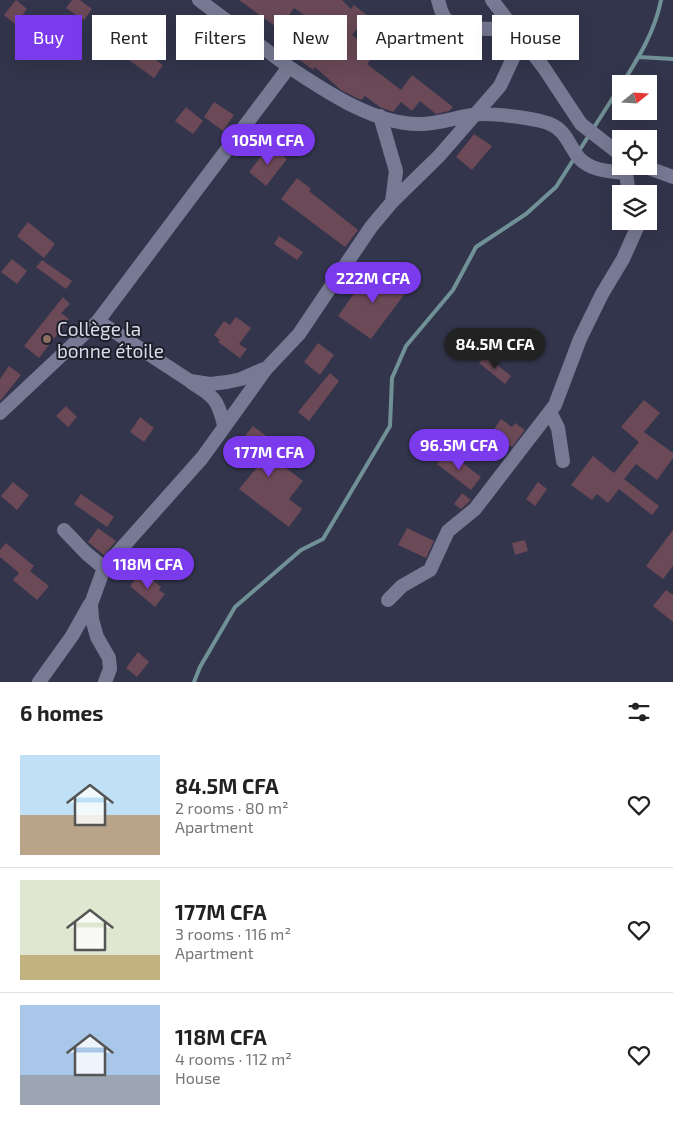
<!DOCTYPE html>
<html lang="en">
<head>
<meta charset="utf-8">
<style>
  :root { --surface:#fff; --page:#f6f6f6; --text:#222; --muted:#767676; --line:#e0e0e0; --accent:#7c3aed }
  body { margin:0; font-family:"Exo 2",sans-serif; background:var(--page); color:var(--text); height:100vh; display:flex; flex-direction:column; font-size:19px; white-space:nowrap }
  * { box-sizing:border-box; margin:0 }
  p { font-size:16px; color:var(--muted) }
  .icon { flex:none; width:28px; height:28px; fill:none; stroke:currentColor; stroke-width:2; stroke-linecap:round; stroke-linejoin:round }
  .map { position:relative; height:682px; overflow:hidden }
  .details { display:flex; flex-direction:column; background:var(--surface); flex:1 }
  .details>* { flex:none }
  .hud { position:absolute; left:15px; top:15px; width:644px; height:45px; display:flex; gap:10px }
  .needle { width:32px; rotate:72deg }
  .buttons { position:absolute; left:612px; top:75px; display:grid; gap:10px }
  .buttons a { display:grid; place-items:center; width:45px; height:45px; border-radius:0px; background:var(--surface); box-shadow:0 5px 20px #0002; font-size:25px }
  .price { position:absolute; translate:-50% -42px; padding:0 11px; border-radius:18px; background:var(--accent); color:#fff; font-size:16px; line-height:32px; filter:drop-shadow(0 1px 2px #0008) }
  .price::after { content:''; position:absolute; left:50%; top:30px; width:15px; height:11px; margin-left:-8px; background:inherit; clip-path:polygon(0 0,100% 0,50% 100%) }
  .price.selected { background:#222; color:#fff }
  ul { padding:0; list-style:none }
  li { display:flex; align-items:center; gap:15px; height:125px; padding:0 20px }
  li+li { border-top:1px solid var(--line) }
  li span { display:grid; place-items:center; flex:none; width:140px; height:100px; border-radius:0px; color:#555 }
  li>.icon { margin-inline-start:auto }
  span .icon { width:60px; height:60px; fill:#fffc; stroke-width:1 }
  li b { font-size:21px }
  h2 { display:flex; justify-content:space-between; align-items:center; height:60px; padding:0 20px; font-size:21px }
  .chip { padding:0 18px; border-radius:0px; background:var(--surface); box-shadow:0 5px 20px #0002; font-size:18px; line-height:45px }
  .chip.selected { background:var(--accent); color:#fff }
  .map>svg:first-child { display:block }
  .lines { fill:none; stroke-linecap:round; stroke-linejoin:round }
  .stream { stroke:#709195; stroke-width:4 }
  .building { fill:#6b4957 }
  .street { stroke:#787a95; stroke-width:14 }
  .education-dot { fill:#8d6e63; stroke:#1d1e28; stroke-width:2 }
  .labels { text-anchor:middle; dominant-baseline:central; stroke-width:4; stroke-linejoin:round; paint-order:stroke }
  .poi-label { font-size:19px; fill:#d8dae9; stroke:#1d1e28; text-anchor:start }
</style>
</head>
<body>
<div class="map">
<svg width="673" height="682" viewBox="0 0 673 682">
  <rect width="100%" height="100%" fill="#33354c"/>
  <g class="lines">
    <path class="stream" d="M639,57l34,2
      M622,84c17,-27 33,-53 39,-84
      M194,682l6,-15 35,-60 66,-57 22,-11 67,-113 2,-48 14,-32 47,-56 23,-43 50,-33 30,-27 65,-102"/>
  </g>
  <path class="building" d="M16,0l11,9 -12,15 -11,-9z
    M72,0h8l12,9 -8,11 -18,-12z
    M239,0h103l9,9 3,-4 14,11 -16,19 23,19 -8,10 34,26 11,-15 41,32 -4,4 -13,3 -16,-13 -8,10 -11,-9 -8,10 -13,-5 -15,-11 -4,4 -20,-10 -26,-23 -2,3 -18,-14 2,-4 -6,-4 9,-9 11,-19 -17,-12 -15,21z
    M128,40l35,25 -9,13 -35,-25z
    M214,102l20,13 -11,16 -19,-14z
    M186,107l17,14 -10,13 -18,-13z
    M474,134l18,12 -20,24 -16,-13z
    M270,145l17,14 -21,27 -17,-14z
    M297,178l14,11 -2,2 49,39 -13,17 -64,-48z
    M28,222l27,22 -11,14 -27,-22z
    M279,236l24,16 -6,8 -23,-16z
    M12,259l15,12 -10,13 -16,-12z
    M42,260l30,21 -6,8 -30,-22z
    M370,271l15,11 6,-7 18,13 -38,51 -33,-23z
    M63,297l7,7 -9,9 8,6 -30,39 -15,-12z
    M236,317l15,11 -12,16 8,5 -7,9 -22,-16 2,-2 -6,-5 10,-14 6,4z
    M318,343l16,12 -14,20 -16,-13z
    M485,355l26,21 -6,8 -26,-21z
    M9,366l12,9 -21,26v-22z
    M330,373l9,8 -30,40 -11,-9z
    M644,400l16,13 -16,19 29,21v5l-16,22 -21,-16 -12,15 35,27 -7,9 -33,-26 -11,14 -11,-9 -5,6 -21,-15 22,-29 21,17 25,-31 -18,-15z
    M66,406l11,11 -9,10 -12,-11z
    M140,417l14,11 -10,14 -14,-10z
    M501,419l11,8 3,-4 10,7 -13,17 -20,-15z
    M253,426l25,19 -8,11 33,25 -14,18 13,10 -13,18 -50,-38 20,-24 -24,-17z
    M447,451l34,26 -10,13 -34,-26z
    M13,482l16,13 -12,15 -16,-14z
    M538,482l9,7 -12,17 -9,-7z
    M462,493l9,7 -10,9 -7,-5z
    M81,494l33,23 -7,10 -33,-23z
    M98,528l18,13 -12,14 -16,-13z
    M407,528l27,13 -8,17 -28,-13z
    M673,530v36l-10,13 -17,-13z
    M525,540l3,11 -13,4 -3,-12z
    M6,543l28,23 -4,5 19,15 -12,14 -24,-20 6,-7 -19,-16v-7z
    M139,574l4,4 3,-3 15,12 -2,3 6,4 -10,13 -25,-21z
    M666,590l7,5v27l-20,-16z
    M138,652l11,10 -12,15 -11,-9z"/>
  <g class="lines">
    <path class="street" d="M438,0c2,6 3,13 7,18 13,14 52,11 69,10
      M492,0l52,68 37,56 40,31
      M289,67c36,24 86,58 131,57 18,0 34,-6 52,-9 16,-3 63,3 78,9 16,6 19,22 29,34 12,13 30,13 46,15
      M380,116l16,55 -4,31
      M625,166l4,28
      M643,166l30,11
      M98,321l92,60 20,3 17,-2 14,-3 23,-10
      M192,383c22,13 26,17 32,42
      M550,412l8,16 5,33
      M0,413l98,-92 191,-254 -90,-67
      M64,530l22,23 18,15
      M388,600l14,-14 28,-16 18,-39 27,-22 80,-104 25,-66 22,-45 21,-35 17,-38
      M39,682l33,-46 18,-32
      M105,682l5,-13 -1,-11 -12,-21 -5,-18 -1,-15 13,-36 98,-110 64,-89 33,-35 72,-107 21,-25 47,-46 61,-70 22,-47"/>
  </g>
  <circle class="education-dot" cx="47" cy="339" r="5"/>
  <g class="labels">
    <g class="poi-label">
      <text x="57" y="328">Collège la<tspan x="57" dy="22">bonne étoile</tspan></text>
    </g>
  </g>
</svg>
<div class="buttons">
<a><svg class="needle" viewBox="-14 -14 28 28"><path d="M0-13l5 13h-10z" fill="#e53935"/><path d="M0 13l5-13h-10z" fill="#767676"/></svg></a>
<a><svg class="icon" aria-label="locate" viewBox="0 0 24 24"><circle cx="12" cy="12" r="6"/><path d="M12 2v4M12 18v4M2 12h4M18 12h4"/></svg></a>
<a><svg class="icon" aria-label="layers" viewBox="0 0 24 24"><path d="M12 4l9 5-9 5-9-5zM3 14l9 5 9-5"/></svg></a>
</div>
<b class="price" style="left:268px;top:166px">105M CFA</b>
<b class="price" style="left:373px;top:304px">222M CFA</b>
<b class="price selected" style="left:495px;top:370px">84.5M CFA</b>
<b class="price" style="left:459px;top:471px">96.5M CFA</b>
<b class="price" style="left:269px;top:478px">177M CFA</b>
<b class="price" style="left:148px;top:590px">118M CFA</b>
<div class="hud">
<a class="chip selected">Buy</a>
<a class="chip">Rent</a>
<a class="chip">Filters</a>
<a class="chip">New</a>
<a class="chip">Apartment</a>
<a class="chip">House</a>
</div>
</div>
<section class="details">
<h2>6 homes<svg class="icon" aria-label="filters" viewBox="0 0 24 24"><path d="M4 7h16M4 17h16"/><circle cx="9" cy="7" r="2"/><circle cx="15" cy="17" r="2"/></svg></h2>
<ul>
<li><span style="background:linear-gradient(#bfe0f5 60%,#b9a48a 0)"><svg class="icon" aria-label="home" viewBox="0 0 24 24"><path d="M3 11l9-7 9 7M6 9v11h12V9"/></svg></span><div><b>84.5M CFA</b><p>2 rooms · 80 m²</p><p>Apartment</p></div><svg class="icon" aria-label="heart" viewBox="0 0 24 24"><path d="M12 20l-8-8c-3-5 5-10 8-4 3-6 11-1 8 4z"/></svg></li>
<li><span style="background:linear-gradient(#dfe7d0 75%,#c2b280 0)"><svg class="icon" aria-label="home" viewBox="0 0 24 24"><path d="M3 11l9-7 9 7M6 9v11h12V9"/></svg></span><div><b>177M CFA</b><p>3 rooms · 116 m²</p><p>Apartment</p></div><svg class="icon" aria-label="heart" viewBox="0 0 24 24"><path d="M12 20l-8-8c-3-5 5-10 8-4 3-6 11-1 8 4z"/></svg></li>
<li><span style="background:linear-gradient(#a9c7e8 70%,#9aa5b1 0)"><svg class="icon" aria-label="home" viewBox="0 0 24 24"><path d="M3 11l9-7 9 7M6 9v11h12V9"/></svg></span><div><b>118M CFA</b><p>4 rooms · 112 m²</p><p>House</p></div><svg class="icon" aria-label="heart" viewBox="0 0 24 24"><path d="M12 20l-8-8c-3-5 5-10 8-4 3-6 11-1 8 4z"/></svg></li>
</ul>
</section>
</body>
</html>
